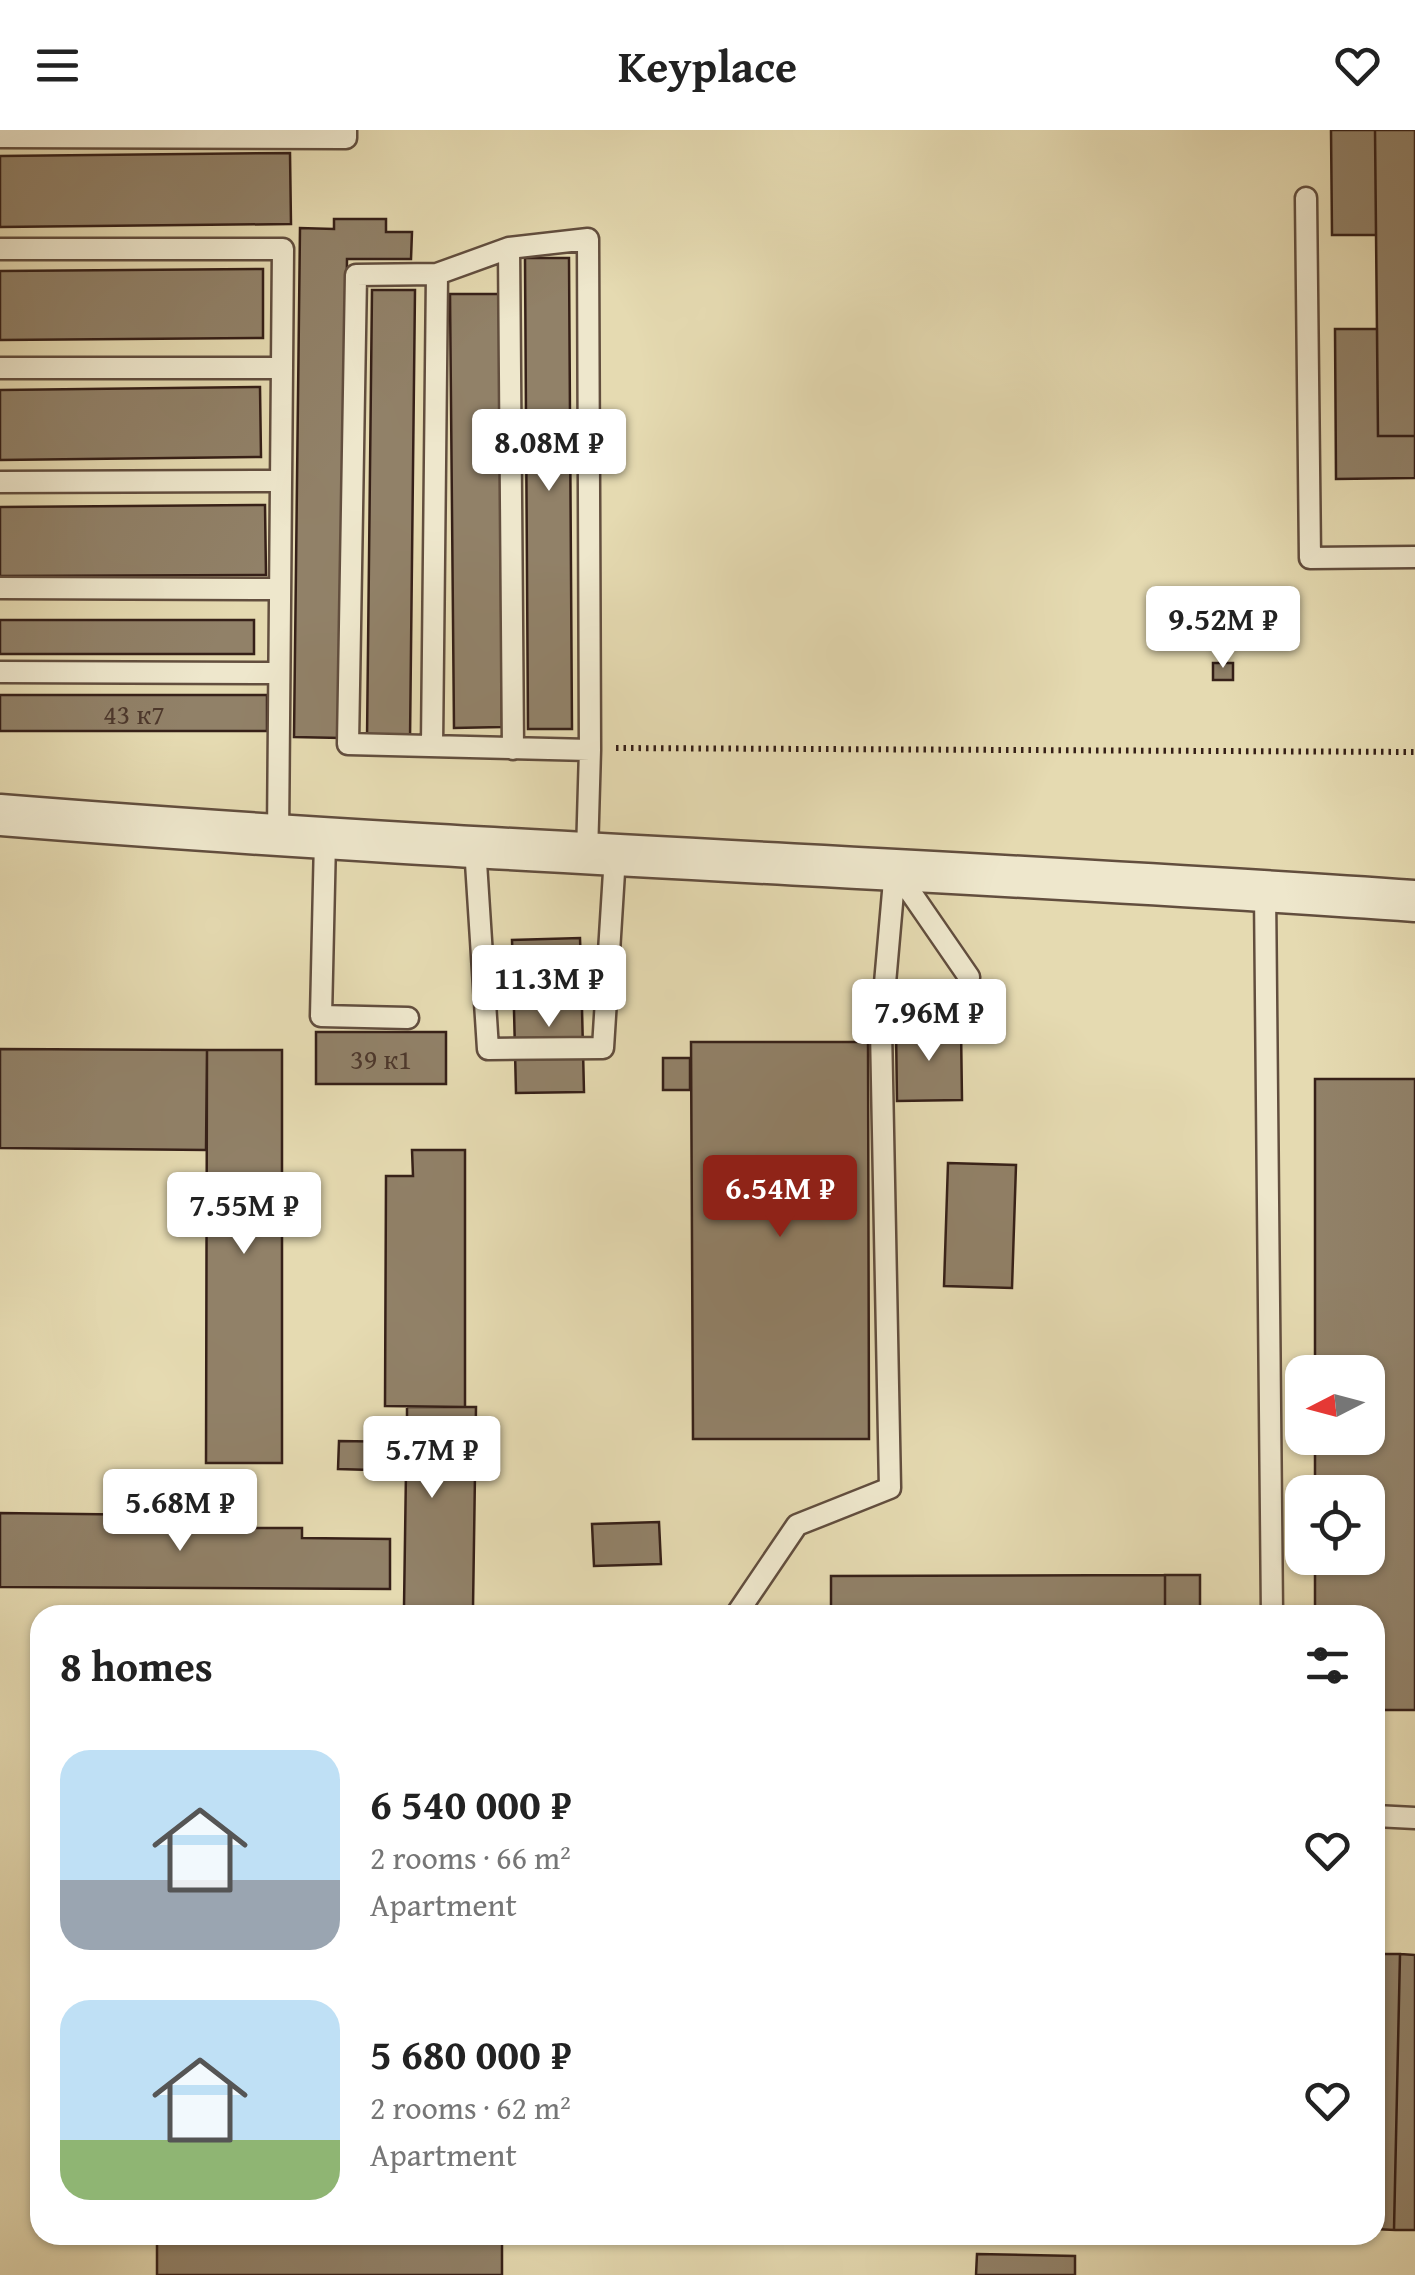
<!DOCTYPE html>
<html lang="en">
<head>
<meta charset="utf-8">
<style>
  :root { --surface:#fff; --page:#f6f6f6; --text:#222; --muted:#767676; --accent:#8f2418 }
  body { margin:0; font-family:"Gentium Book Plus",serif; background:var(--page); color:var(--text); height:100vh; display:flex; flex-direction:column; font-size:38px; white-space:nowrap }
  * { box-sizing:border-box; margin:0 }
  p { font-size:32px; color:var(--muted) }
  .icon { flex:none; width:55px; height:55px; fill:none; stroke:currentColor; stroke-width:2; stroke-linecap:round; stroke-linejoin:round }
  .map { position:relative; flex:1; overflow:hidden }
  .sheet { position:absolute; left:30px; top:1475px; width:1355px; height:640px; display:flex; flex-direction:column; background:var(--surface); border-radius:30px; box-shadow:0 2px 8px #0004 }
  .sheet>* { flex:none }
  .needle { width:65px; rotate:264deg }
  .controls { position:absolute; left:1285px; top:1225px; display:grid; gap:20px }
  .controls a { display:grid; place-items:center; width:100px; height:100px; border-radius:20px; background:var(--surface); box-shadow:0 2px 8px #0004; font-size:50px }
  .price { position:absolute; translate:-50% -85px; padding:0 22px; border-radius:10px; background:#fff; color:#222; font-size:32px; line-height:65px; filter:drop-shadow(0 2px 5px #0008) }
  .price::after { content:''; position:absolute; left:50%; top:60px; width:30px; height:22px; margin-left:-15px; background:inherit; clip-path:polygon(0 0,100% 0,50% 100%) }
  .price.on { background:var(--accent); color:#fff }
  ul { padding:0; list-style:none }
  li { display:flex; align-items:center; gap:30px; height:250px; padding:0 30px }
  li span { display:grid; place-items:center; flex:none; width:280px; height:200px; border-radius:30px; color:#555 }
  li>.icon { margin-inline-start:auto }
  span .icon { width:120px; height:120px; fill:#fffc; stroke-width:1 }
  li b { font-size:42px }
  h2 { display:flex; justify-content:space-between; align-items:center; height:120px; padding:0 30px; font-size:42px }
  header { display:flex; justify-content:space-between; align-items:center; height:130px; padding:0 30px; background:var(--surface); font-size:45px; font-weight:700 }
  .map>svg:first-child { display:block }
  .building { fill:#918168; stroke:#362018; stroke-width:2.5 }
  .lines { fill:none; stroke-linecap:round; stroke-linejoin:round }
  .lane-casing { stroke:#624e3e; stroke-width:25 }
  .street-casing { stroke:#624e3e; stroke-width:45 }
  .path { stroke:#362018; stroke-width:6; stroke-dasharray:2.5 5; stroke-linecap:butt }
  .lane { stroke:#eee7cc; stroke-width:20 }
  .street { stroke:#eee7cc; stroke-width:40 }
  .labels { text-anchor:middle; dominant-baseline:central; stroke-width:8; stroke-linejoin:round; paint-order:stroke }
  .number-label { font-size:28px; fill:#4d382c }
</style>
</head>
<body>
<header><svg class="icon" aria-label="menu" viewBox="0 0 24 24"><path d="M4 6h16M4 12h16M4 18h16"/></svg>Keyplace<svg class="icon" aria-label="heart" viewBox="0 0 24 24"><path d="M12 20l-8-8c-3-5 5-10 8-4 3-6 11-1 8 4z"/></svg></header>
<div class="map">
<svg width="1415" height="2145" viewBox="0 0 1415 2145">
  <rect width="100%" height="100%" fill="#e5dab1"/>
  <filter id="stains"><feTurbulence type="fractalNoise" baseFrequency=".002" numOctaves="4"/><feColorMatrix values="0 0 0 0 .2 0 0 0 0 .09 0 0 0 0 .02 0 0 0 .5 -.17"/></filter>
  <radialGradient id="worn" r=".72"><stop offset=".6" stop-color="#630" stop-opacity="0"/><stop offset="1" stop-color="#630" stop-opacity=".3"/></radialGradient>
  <path class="building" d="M1331,0h44l1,105h-44z
    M1375,0h40v306h-37z
    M290,23l1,71 -291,3v-71z
    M334,89h52v13h26l-1,27h-64l-6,479 -47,-1 6,-509 34,1z
    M525,128h44l3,471h-44z
    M263,139v69l-263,2v-69z
    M372,160h43l-5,450 -43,-1z
    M450,164h49l3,433 -48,1z
    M1335,199h42l1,107h37v42l-79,1z
    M260,257l1,70 -261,3v-70z
    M265,375l1,70 -266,1v-69z
    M0,490h254v34h-254z
    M1213,533h20v17h-20z
    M0,565h267v36h-267z
    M580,808l1,29 -68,2 -1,-29z
    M581,837l3,125 -68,1 -3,-124z
    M961,898l1,72 -65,1 -1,-72z
    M316,902h130v52h-130z
    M691,912h177l1,397h-176z
    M0,919l207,1 -1,100 -206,-2z
    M207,920h75v413h-76z
    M663,928h27v32h-27z
    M1315,949h100v631h-40v-95h-60v-57h53v-66h-53v-54h53v-66h-53z
    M412,1020h53v257l-80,-1 1,-230h27z
    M948,1033l68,2 -4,123 -68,-2z
    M407,1277h69l-3,201 -69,-1 2,-136 -68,-2 1,-28 68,1z
    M0,1383l239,3v12h63v10l88,1v50l-390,-2z
    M659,1392l2,42 -67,2 -2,-42z
    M1165,1445v40h-334v-39z
    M1165,1445h35v37h-35z
    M1375,1824h25l-6,276 -19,-1z
    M1400,1824l15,1v275h-21z
    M157,2105h345v40h-345z
    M977,2124l98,2v19h-99z"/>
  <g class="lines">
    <g class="lane-casing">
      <path id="lane" d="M0,7l346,1v-8
        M1306,68l4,360 105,-1
        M509,118l4,501
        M0,119h283l-5,588
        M0,238h282
        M0,352l281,-1
        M0,458l280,1
        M0,542l279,1
        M432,616l5,-472
        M325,710l-4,176 87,2
        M475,717l13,202 115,-1 12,-192
        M587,724l3,-104 -2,-511 -79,9 -72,26 -81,1 -8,469 242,6
        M896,741l73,106
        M1265,761l7,724
        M736,1485l61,-90 93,-37 -9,-459 14,-160
        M1375,1686l40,2"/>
    </g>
    <g class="street-casing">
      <path id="street" d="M0,685c471,38 944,53 1415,86"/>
    </g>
    <path class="path" d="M616,618l799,4"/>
    <use href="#lane" class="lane"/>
    <use href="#street" class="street"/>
  </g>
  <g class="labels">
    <g class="number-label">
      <text x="134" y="583">43 к7</text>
      <text x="381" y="928">39 к1</text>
    </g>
  </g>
  <rect width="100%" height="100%" filter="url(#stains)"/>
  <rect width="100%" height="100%" fill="url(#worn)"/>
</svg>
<div class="controls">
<a><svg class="needle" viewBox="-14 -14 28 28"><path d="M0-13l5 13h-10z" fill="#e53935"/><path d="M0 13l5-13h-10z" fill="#767676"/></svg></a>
<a><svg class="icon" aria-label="locate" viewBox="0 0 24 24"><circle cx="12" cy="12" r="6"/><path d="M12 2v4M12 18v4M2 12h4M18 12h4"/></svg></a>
</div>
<b class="price" style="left:549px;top:364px">8.08M ₽</b>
<b class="price" style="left:1223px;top:541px">9.52M ₽</b>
<b class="price" style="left:549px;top:900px">11.3M ₽</b>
<b class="price" style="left:929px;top:934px">7.96M ₽</b>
<b class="price on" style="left:780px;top:1110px">6.54M ₽</b>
<b class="price" style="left:244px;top:1127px">7.55M ₽</b>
<b class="price" style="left:432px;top:1371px">5.7M ₽</b>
<b class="price" style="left:180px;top:1424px">5.68M ₽</b>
<section class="sheet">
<h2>8 homes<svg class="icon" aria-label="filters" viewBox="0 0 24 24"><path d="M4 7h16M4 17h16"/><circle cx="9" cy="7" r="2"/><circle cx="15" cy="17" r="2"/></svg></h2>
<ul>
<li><span style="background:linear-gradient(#bfe0f5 65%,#9aa5b1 0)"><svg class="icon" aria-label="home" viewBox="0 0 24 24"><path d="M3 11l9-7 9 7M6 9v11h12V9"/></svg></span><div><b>6 540 000 ₽</b><p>2 rooms · 66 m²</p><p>Apartment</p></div><svg class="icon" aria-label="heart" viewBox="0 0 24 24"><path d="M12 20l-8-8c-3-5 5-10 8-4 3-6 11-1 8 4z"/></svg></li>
<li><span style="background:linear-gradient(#bfe0f5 70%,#8fb573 0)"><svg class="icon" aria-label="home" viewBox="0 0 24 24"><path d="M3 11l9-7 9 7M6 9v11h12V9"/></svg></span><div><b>5 680 000 ₽</b><p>2 rooms · 62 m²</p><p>Apartment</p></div><svg class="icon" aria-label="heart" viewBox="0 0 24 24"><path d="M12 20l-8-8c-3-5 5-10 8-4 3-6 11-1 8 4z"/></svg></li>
</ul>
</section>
</div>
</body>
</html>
